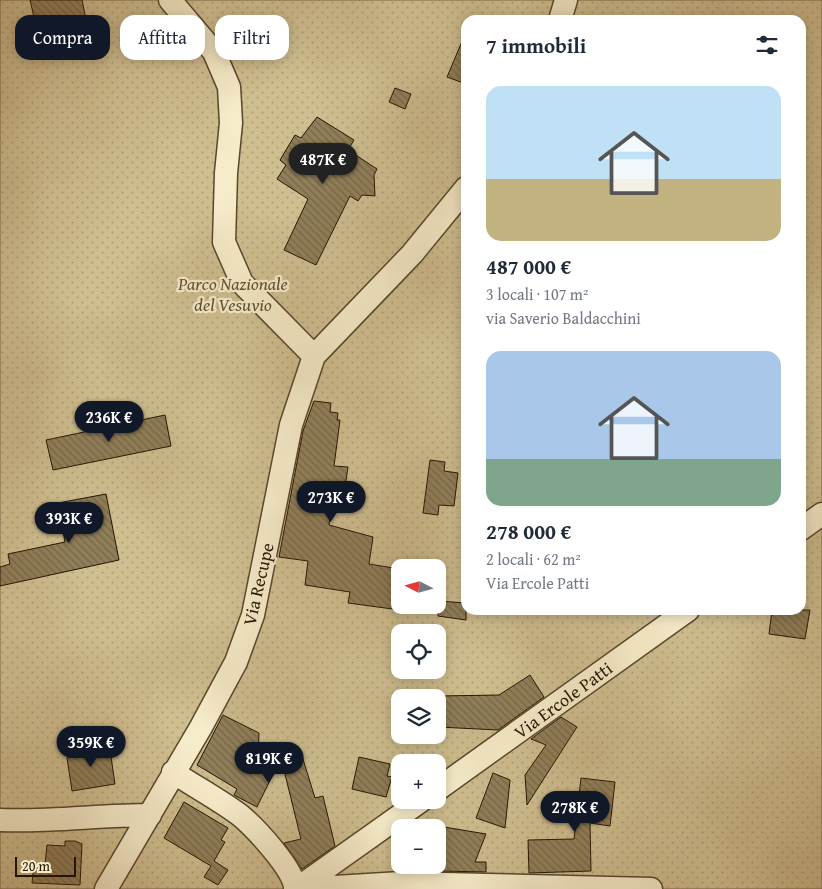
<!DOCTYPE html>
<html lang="it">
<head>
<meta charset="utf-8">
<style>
  :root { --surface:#fff; --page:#f2f2f3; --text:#1f2937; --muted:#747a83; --accent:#111827 }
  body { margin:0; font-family:"Gentium Book Plus",serif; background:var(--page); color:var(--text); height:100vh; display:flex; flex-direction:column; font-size:19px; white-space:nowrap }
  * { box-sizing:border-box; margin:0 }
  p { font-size:16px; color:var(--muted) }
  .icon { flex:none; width:28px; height:28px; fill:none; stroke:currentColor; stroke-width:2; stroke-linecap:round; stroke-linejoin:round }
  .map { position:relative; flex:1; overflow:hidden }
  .sheet { position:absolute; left:461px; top:15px; width:345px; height:600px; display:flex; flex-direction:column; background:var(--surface); border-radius:15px; box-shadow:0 2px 12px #0003 }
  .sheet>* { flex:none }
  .guide { position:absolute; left:15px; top:15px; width:371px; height:45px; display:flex; gap:10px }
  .needle { width:32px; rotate:276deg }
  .fabs { position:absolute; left:391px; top:559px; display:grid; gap:10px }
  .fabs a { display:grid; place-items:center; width:55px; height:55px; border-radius:10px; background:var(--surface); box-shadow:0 2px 12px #0003; font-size:25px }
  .scale { position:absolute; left:15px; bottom:12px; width:61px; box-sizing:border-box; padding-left:5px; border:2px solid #251400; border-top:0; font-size:14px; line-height:18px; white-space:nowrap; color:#251400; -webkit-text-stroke:4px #f7ecca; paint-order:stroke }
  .price { position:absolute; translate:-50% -42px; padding:0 11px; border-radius:18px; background:var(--accent); color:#fff; font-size:16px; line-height:32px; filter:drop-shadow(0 1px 2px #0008) }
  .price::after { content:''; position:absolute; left:50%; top:30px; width:15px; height:11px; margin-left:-8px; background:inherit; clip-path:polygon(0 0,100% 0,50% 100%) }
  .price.active { background:#222; color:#fff }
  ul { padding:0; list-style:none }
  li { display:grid; align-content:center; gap:10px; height:265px; padding:0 25px }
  li span { display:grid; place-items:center; height:155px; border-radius:15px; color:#555 }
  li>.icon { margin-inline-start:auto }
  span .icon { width:90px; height:90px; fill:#fffc; stroke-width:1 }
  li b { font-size:21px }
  h2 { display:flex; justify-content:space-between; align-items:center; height:60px; padding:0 25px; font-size:21px }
  .tag { padding:0 18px; border-radius:15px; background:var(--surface); box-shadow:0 2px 12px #0003; font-size:18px; line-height:45px }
  .tag.active { background:var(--accent); color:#fff }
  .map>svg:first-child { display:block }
  .park { fill:url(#park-dots); stroke:#7a6948; fill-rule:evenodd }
  .building { fill:url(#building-back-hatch); stroke:#251400 }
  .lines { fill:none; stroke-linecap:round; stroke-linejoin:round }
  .minor-casing { stroke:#58472c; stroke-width:25 }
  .minor { stroke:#f7ecca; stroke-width:22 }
  .labels { text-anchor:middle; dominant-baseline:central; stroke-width:4.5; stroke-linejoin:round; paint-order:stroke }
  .park-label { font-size:18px; font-style:italic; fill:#605032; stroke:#f7ecca }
  .street-label { font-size:18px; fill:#251400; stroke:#f7ecca }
</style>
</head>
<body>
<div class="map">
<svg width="822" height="889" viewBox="0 0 822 889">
  <defs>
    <pattern id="park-dots" width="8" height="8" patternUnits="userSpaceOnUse" patternTransform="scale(1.25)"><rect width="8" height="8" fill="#cfbe90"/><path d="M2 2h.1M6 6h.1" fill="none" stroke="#b2a27a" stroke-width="1.8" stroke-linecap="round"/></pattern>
    <pattern id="building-back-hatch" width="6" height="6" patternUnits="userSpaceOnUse" patternTransform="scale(1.25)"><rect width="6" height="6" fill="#907f5a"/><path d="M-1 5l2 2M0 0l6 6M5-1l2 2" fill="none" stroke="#756748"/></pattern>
  </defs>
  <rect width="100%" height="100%" fill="#f2e1ae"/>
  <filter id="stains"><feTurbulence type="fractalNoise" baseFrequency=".004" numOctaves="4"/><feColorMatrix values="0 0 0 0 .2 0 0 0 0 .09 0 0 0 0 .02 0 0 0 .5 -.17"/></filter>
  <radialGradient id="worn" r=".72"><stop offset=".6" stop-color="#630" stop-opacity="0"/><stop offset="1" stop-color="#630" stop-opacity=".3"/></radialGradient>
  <path class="park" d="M0,0h822v889h-822zM466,20h335v590h-335zM400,568h38v37h-38zM400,632h38v38h-38zM400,698h38v37h-38zM400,762h38v38h-38zM400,828h38v37h-38z"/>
  <path class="building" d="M30,0h52l6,29 -49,10z
    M466,32v52l-19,-7z
    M395,88l16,6 -6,15 -16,-7z
    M317,117l37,23 -6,10 29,19 -3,6 1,21 -13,-1 -4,6 -8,-5 -34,69 -32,-15 24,-51 -31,-20 9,-14 -6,-5 15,-25 6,3z
    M314,401l17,2 -1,9 8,1 -1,7h3l-6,46 14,1 -4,27h-11l-4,31 44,12 -4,27 31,5v41l-52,-7 2,-11 -45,-7 3,-24 -29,-4 24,-126z
    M165,415l6,31 -118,24 -7,-30z
    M430,460l15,2 -1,9 14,2 -4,33 -15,-1 -1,10 -15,-2z
    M106,494l13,66 -119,26v-19l10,-3 -2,-10 57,-12 -7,-39z
    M438,601l28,2v17l-28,-4z
    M772,610h38l-5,29 -36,-5z
    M530,675l14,22 -46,33 -60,-3v-31l61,-1z
    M223,715l36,18 -1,23 36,-9 3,12 5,-3 13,42 8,-2 12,50 -33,23 -18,-26 17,-4 -20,-81 -24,49 -23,-12 3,-6 -40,-24z
    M561,717l16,10 -50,78 -2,-30 21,-30 -15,-6z
    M109,743l6,41 -43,7 -5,-33 4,-2v-4z
    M359,757l31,7 -3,12 5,1 -6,20 -34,-8z
    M493,773l17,7 -5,48 -29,-10z
    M581,778l34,4 -5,44 -20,-3 1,48 -62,2 -1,-33 46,-1z
    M184,802l44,26 -7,12 4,2 -11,19 14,9 -10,15 -14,-8 7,-11 -47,-28z
    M438,826l48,8 -11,28h11v10l-48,-1z
    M65,841h10l7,3 -2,41 -48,-2 2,-20 11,1 2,-19 18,1z"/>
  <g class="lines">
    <g class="minor-casing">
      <path id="minor" d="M170,0l44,52 15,35 2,36 -5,50 -2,69 18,41 72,73
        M560,20l6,-20
        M801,529l21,-15
        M173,772c22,15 47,28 68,44 14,12 54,54 54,73
        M438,789l250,-179
        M0,820c50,2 100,-5 150,-5
        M305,883l30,4 66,-4 250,6
        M299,884l6,-1 117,-83
        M106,889l95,-162 35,-65 17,-47 38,-190 23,-69 98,-102 54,-66"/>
    </g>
    <use href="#minor" class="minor"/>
  </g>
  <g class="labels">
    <g class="park-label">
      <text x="233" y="283">Parco Nazionale<tspan x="233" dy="21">del Vesuvio</tspan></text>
    </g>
    <g class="street-label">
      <text transform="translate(258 584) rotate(-77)">Via Recupe</text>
      <text transform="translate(563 700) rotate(-36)">Via Ercole Patti</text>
    </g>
  </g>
  <rect width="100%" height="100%" filter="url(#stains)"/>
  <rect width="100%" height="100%" fill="url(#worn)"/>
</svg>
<div class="fabs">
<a><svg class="needle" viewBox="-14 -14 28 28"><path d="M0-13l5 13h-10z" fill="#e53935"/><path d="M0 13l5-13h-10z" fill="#747a83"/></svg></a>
<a><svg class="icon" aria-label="locate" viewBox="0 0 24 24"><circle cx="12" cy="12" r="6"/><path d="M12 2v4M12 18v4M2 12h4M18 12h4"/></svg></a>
<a><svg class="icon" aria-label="layers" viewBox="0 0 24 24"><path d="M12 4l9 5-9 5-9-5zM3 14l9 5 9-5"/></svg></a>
<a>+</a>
<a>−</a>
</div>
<div class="scale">20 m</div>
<b class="price active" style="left:323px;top:185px">487K €</b>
<b class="price" style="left:109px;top:443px">236K €</b>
<b class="price" style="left:331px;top:523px">273K €</b>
<b class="price" style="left:69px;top:544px">393K €</b>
<b class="price" style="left:91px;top:768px">359K €</b>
<b class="price" style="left:269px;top:784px">819K €</b>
<b class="price" style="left:575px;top:833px">278K €</b>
<div class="guide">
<a class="tag active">Compra</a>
<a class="tag">Affitta</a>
<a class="tag">Filtri</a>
</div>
<section class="sheet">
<h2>7 immobili<svg class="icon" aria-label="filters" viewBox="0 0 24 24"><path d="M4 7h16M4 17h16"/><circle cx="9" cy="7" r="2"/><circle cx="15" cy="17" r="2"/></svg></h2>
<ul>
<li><span style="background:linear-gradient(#bfe0f5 60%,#c2b280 0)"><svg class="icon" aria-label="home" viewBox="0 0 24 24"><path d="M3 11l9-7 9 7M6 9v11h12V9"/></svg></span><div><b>487 000 €</b><p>3 locali · 107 m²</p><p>via Saverio Baldacchini</p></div></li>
<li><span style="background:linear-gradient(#a9c7e8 70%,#7fa58c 0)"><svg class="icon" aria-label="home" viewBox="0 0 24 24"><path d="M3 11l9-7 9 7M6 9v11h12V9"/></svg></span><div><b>278 000 €</b><p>2 locali · 62 m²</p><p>Via Ercole Patti</p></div></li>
</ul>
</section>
</div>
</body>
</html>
